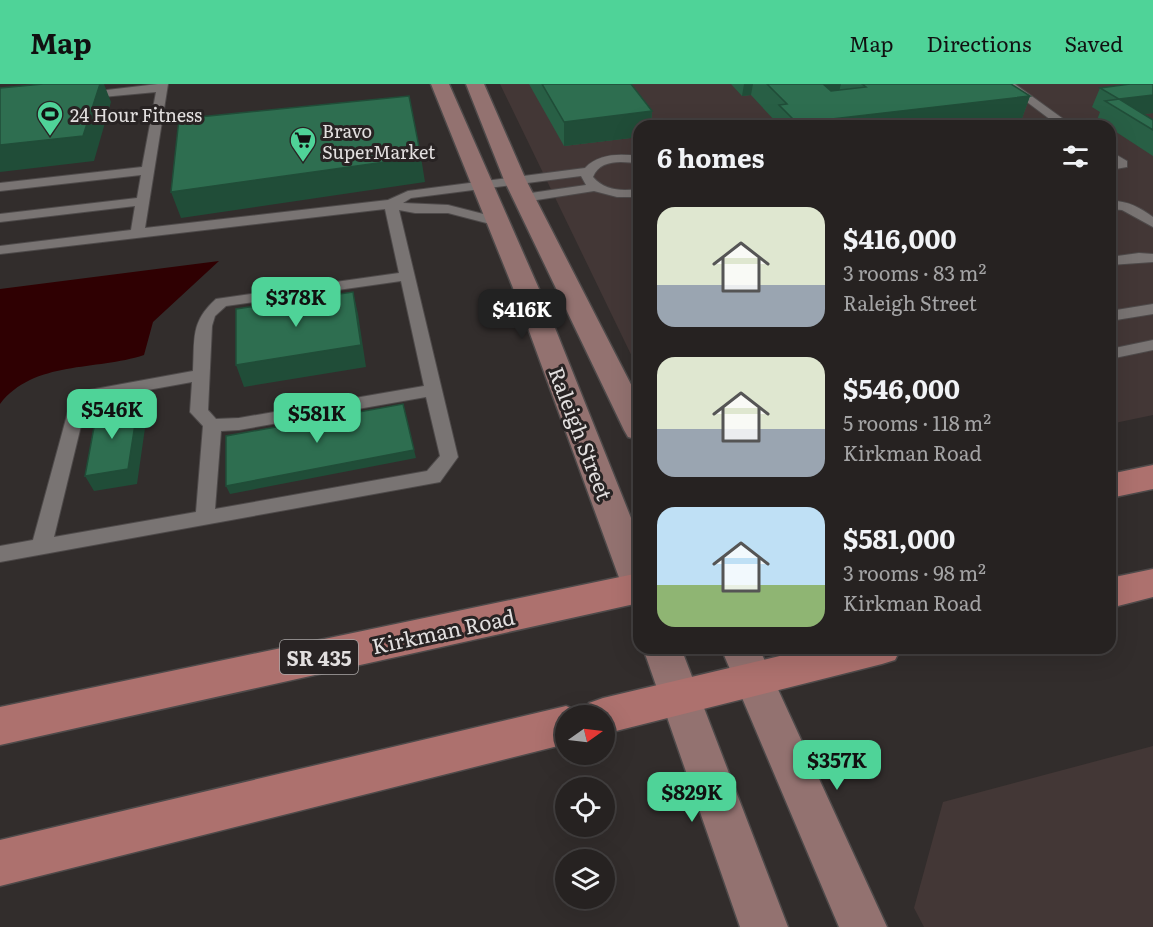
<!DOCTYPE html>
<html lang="en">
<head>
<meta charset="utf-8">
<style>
  :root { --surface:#262221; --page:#322f2e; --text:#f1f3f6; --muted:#a4a4a5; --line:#423f3f; --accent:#4fd398 }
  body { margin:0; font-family:Literata,serif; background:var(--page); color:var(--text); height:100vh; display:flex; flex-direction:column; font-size:22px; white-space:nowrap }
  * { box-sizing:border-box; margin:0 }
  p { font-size:20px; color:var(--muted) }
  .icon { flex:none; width:33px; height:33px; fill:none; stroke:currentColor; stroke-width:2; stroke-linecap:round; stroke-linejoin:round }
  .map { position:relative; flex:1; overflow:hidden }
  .sheet { position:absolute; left:633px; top:36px; width:483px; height:534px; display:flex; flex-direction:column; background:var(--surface); border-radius:18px; box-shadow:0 6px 24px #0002,0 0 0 2px var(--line) }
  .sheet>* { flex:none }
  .needle { width:39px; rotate:76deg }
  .buttons { position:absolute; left:555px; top:621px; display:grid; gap:12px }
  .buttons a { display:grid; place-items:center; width:60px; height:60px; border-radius:50%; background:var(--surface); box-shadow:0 6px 24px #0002,0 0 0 2px var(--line); font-size:30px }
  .price { position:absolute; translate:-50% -51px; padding:0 14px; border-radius:12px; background:var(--accent); color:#111; font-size:20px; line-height:39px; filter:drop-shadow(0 2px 3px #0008) }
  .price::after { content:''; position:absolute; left:50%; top:36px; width:18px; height:14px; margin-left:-9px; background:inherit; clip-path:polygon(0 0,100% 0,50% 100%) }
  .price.active { background:#222; color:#fff }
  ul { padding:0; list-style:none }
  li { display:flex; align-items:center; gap:18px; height:150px; padding:0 24px }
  li span { display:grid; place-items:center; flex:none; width:168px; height:120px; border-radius:18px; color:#555 }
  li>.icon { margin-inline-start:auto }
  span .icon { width:72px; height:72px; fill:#fffc; stroke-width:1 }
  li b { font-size:26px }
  h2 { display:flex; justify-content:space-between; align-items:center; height:72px; padding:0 24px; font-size:26px }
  header { display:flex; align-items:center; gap:36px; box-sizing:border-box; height:84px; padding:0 30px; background:var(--accent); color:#111 }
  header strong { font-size:28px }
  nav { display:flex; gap:33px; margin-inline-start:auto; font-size:21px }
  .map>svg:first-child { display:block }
  .built { fill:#433736 }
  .water { fill:#2f0002 }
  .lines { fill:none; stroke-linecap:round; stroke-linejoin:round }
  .lane-casing { stroke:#4e4a4a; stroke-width:2 }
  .secondary-casing { stroke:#4e4a4a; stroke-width:3 }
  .primary-casing { stroke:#4e4a4a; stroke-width:3 }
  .lane { fill:#797473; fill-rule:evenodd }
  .secondary { fill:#937270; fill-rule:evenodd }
  .primary { fill:#ad716e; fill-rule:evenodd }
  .wall { fill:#285f45 }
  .shaded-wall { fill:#204d38 }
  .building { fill:#2e6e50; stroke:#204d38; stroke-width:1.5 }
  .labels { text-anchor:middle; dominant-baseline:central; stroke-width:6; stroke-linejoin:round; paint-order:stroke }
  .far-poi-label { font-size:18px; fill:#e2dfdf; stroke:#282323; text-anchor:start }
  .shield { fill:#282323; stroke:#aaa7a7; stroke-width:1.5 }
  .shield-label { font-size:20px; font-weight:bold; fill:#e2dfdf }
  .street-label { font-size:21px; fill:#e2dfdf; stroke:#282323 }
</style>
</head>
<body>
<header>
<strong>Map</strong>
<nav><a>Map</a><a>Directions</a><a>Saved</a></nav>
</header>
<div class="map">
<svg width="1153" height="843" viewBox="0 0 1153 843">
  <rect width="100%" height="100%" fill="#322d2c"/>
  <path class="built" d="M500,0h653v331l-43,9v-298h-471v245z
    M1153,662v181h-229l-10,-19 29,-106z"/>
  <path class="water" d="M219,177l-66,61 -9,33c-48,16 -110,5 -144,49v-115z"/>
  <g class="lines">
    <g class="lane-casing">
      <path id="lane" d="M158,0h10l-23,144 243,-28 20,-9 177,-23c14,-15 35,-14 54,-12v8c-16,-3 -39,-5 -46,13 12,14 29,14 46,12v8h-22l-23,-6 -70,11 -7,-4 7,-4 62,-9 -5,-9 -170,22 -8,5 45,2 55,14 2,3 -7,4 -50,-13h-33l-16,-3 59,247 -18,25 -440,80v-16l33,-6 40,-147 120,-22c2,-32 -3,-49 23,-72l183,-26 -14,-64 -385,45v-8l131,-16 4,-24 -135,16v-8l137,-16 4,-23 -141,16v-8l142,-16 14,-75 -75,7 -5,-3 5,-3zM401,197l23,105 -185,32 -23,1 -8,-9 4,-84 3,-10 11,-10zM192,298l-2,30 13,14 -7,86 -142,25 33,-136zM426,313l14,59 -13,15 -212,38 6,-78 18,-1z
        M1003,0h12l58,42h-14z
        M1110,67l17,10v6l-17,3z
        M1110,117c16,-1 30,6 43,16v10l-31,-17 -12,-1z
        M1139,169l14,1v8l-43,3v-8z
        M1153,220v10l-43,7v-10z
        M1153,256v10l-43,9v-10z"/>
    </g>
    <g class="secondary-casing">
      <path id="secondary" d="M431,0h18l94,214 96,240v59l-13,-4 -5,-10 -104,-285z
        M466,0h18l42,96 113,220v40l-11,-3 -4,-7 -120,-250z
        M643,564h38l107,279h-48z
        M721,564h38l128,279h-48z"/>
    </g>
    <g class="primary-casing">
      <path id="primary" d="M1153,381v24l-43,9v-24z
        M1153,485v28l-43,11v-30z
        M639,489v30l-639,142v-38z
        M813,564h88l-6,12 -13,4 -278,70v-18h-21l6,-13 14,-5z
        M566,622l14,6 2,4h-16v28l-566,142v-46z"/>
    </g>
    <use href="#lane" class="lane"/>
    <use href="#secondary" class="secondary"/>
    <use href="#primary" class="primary"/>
  </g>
  <path class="wall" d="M529,0h102l21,27 -1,15h-12v11l-75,9z
    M731,0h280l19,12 -9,25 -46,5h-199v-4l-25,-27 -9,1z
    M1153,0v29l-9,1 9,6v36l-43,-28v-2h-4l-9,-6 3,-8 -8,-5 8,-19z"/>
  <path class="shaded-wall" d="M100,0h4l7,18 -17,59 -94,11v-27z
    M744,0h9l-2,11 -9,1z
    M807,0h34l-2,8 -34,4z
    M1153,11v18l-23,3 -11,-17z
    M1030,12l-9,25 -46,5h-179l1,-3z
    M652,27l-1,15h-12v11l-75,9v-24z
    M421,73l4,25 -244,36 -10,-26z
    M353,208l5,22 8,53 -122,20 -8,-22z
    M138,321l8,16 -9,63 -43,7 -9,-15z
    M414,366l2,8 -186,36 -4,-8z"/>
  <path class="building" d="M43,0h57l-17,52 -83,9v-57z
    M542,0h89l21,27 -88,11z
    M767,0h56l8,7 35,-4 -4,-3h149l19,12 -233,27 -18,-18 8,-1z
    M1130,0h23v11l-34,4 34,21v10l-48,-29 14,-2 -19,-11z
    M409,12l12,61 -250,35 8,-73z
    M353,208l8,53 -125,20v-56z
    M403,320l11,46 -188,36v-50z
    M138,321l-10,64 -43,7 12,-65z"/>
  <defs>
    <g id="stadium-pin" transform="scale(1.35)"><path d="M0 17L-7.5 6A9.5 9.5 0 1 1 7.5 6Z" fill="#4fd398" stroke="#282323"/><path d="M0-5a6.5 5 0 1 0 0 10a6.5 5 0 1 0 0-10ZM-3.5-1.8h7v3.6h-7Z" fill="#111"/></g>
    <g id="supermarket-pin" transform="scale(1.35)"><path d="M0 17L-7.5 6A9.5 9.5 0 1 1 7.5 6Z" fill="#4fd398" stroke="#282323"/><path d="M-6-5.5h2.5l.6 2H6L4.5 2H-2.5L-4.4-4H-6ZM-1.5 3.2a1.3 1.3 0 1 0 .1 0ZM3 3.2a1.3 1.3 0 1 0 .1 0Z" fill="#111"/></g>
  </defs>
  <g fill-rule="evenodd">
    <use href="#stadium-pin" x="50" y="30"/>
    <use href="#supermarket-pin" x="303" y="56"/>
  </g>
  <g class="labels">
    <g class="far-poi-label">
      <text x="70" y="30">24 Hour Fitness</text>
      <text x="322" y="46">Bravo<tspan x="322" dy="21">SuperMarket</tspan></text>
    </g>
    <rect class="shield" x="280" y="556" width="78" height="34" rx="4.5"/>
    <g class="shield-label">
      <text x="319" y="573">SR 435</text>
    </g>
    <g class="street-label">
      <text transform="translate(582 349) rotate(69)">Raleigh Street</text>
      <text transform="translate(443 546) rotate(-12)">Kirkman Road</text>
    </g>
  </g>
</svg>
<div class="buttons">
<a><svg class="needle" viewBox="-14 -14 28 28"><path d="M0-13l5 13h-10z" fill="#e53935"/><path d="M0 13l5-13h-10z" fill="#a4a4a5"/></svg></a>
<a><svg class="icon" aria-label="locate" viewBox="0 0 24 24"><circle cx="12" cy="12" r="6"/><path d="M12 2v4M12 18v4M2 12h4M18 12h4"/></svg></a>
<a><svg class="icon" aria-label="layers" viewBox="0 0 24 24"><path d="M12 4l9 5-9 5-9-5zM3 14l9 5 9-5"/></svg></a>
</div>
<b class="price" style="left:296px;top:244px">$378K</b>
<b class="price active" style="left:522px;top:256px">$416K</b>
<b class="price" style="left:112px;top:356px">$546K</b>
<b class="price" style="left:317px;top:360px">$581K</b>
<b class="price" style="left:837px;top:707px">$357K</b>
<b class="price" style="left:692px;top:739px">$829K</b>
<section class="sheet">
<h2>6 homes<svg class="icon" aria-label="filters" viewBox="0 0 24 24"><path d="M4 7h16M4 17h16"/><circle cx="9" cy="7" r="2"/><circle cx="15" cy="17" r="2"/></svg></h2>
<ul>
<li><span style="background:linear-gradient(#dfe7d0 65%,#9aa5b1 0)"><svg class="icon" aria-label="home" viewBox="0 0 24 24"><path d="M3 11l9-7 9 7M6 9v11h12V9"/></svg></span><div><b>$416,000</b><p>3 rooms · 83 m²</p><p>Raleigh Street</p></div></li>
<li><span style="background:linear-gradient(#dfe7d0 60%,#9aa5b1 0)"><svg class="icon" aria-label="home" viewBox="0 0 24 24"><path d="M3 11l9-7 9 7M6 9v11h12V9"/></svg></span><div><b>$546,000</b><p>5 rooms · 118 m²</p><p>Kirkman Road</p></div></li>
<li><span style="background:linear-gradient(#bfe0f5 65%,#8fb573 0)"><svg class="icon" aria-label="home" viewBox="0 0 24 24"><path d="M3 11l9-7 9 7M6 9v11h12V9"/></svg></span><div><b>$581,000</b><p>3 rooms · 98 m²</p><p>Kirkman Road</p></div></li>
</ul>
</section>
</div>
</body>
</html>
